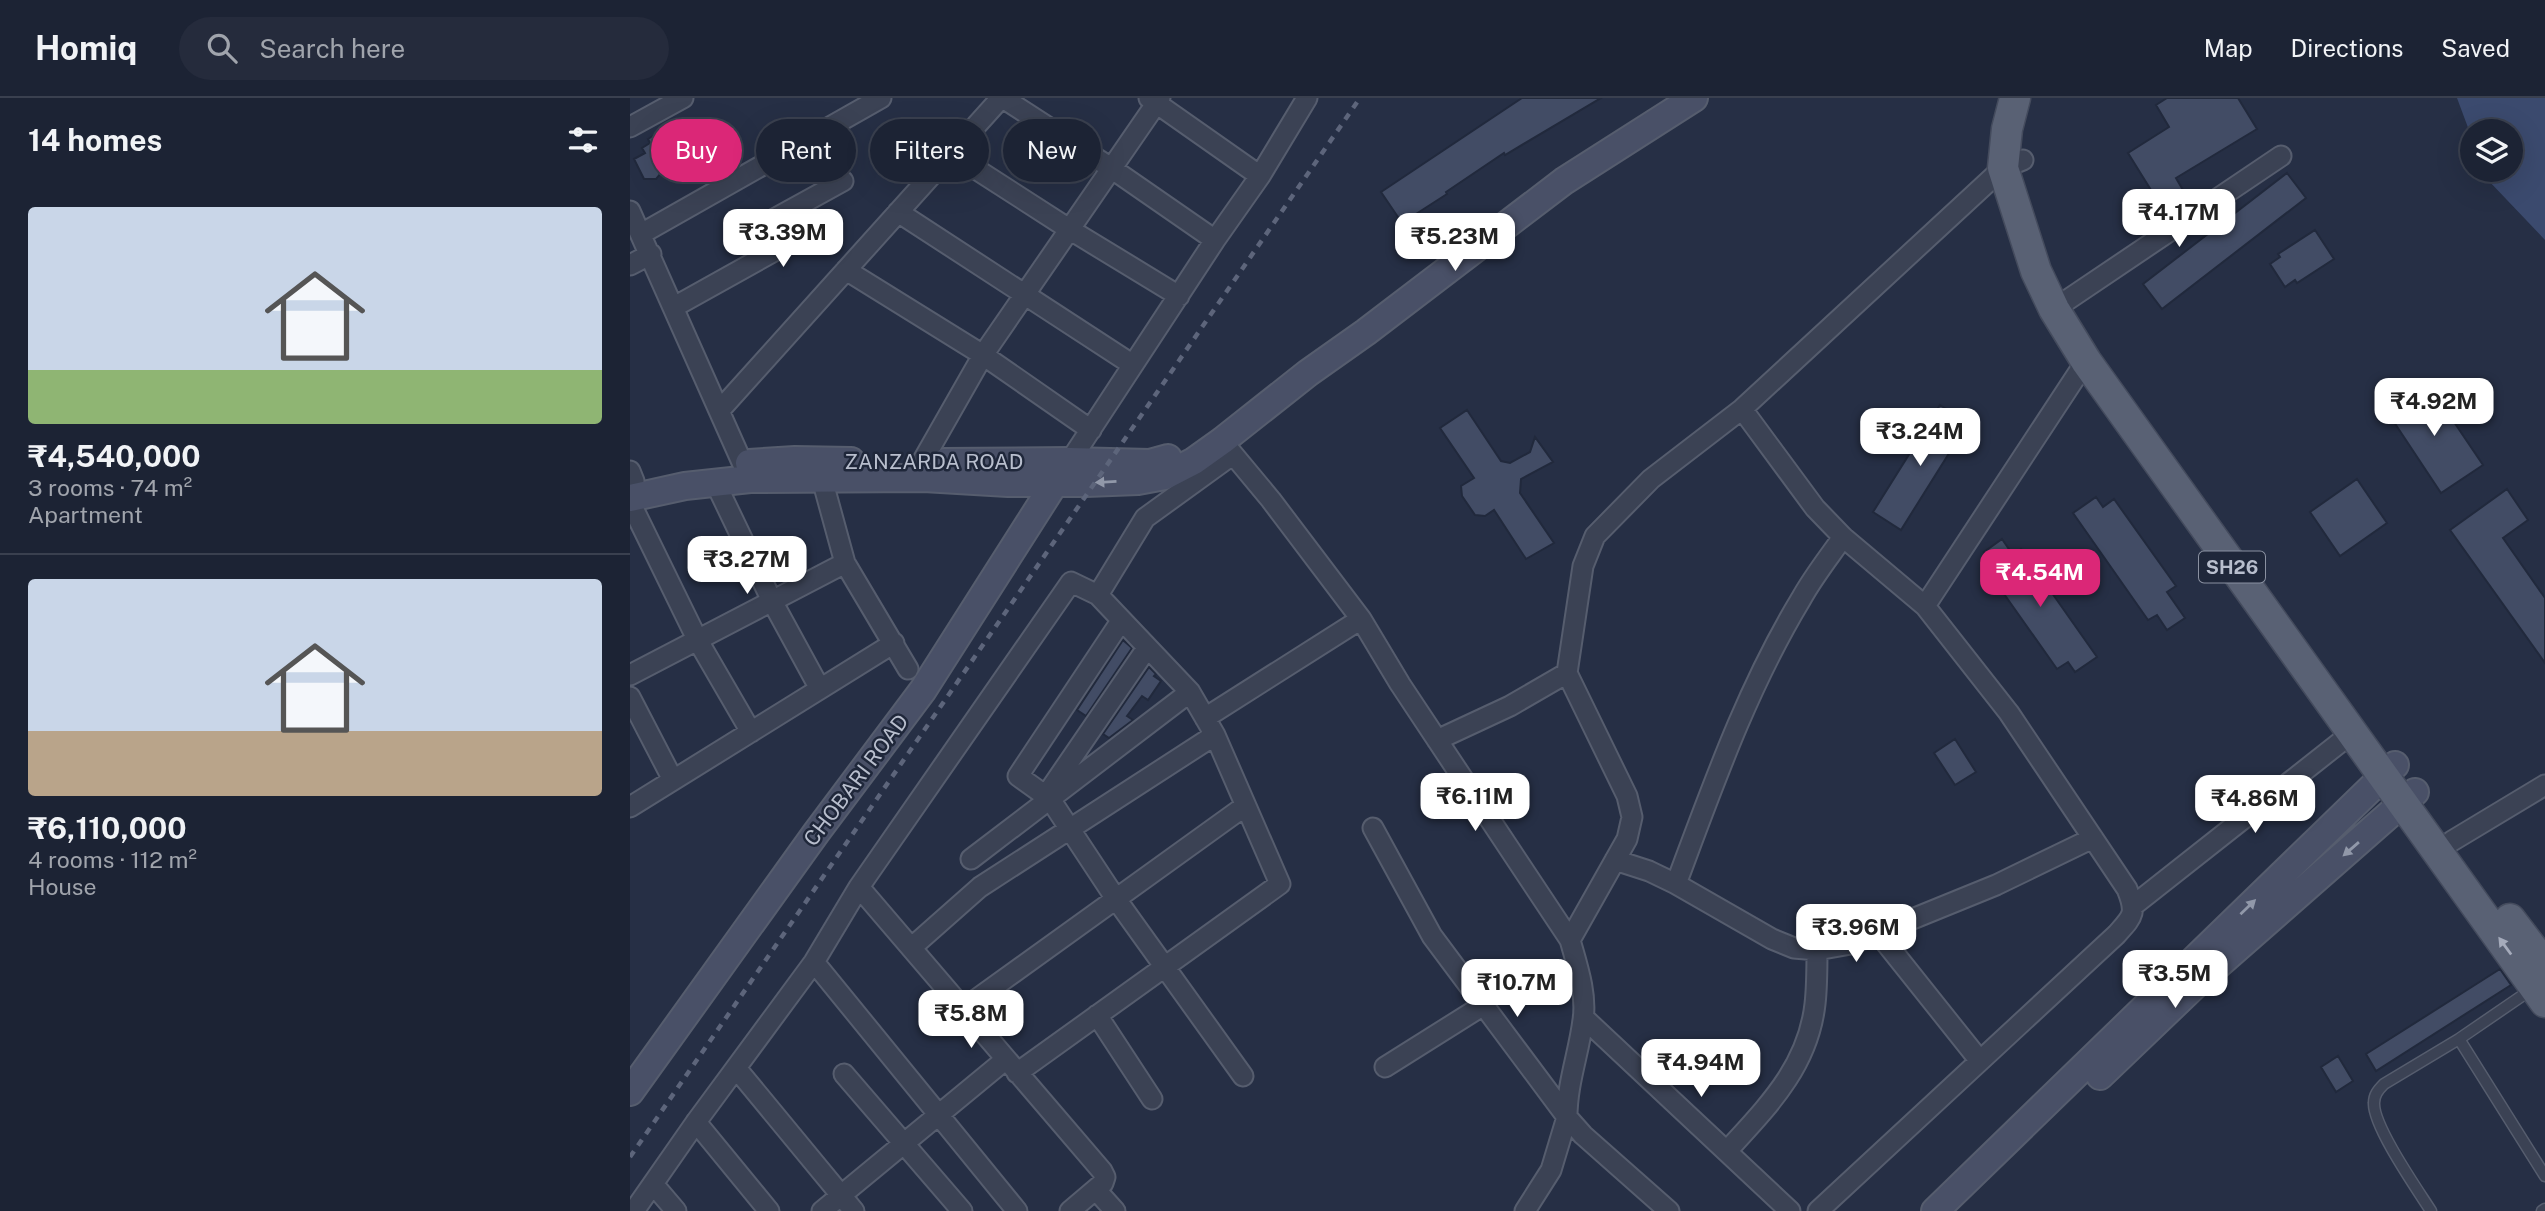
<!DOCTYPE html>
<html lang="en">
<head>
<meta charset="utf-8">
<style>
  :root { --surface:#1c2334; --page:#252b3c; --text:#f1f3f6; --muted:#a0a4ac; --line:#3a404f; --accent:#db2777 }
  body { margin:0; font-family:"Public Sans",sans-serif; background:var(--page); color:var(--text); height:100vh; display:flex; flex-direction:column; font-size:26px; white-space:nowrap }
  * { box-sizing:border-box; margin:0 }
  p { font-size:23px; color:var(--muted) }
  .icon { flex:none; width:38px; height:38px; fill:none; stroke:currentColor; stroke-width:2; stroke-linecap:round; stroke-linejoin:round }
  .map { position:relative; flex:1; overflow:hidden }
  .details { display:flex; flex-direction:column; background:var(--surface); width:630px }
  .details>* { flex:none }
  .guide { position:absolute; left:21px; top:21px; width:665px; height:63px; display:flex; gap:14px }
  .buttons { position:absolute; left:1830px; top:21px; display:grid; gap:14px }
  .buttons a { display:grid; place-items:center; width:63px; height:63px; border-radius:50%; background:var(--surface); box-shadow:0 7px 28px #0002,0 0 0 2px var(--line); font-size:35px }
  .price { position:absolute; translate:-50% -60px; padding:0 16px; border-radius:14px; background:#fff; color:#222; font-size:23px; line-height:46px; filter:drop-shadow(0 2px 4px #0008) }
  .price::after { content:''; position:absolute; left:50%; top:42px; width:21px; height:16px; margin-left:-10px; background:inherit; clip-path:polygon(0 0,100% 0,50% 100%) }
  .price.on { background:var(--accent); color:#fff }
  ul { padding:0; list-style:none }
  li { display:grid; align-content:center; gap:14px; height:371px; padding:0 28px }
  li+li { border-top:2px solid var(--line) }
  li span { display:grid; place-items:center; height:217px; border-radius:7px; color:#555 }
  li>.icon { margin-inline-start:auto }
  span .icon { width:126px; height:126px; fill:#fffc; stroke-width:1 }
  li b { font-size:30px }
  h2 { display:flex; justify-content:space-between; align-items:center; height:84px; padding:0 28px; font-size:30px }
  .pill { padding:0 24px; border-radius:32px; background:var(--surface); box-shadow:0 7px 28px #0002,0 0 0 2px var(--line); font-size:24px; line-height:63px }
  .pill.on { background:var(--accent); color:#fff }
  header { display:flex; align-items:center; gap:42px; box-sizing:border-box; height:98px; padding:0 35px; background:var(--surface); border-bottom:2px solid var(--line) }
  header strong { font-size:33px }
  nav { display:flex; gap:38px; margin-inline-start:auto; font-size:24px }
  .search { width:490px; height:63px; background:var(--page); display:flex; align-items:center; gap:18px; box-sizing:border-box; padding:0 24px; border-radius:38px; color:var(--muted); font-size:26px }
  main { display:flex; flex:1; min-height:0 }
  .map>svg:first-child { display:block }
  .water { fill:#3b4a6e }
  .building { fill:#424c65; stroke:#21293c; stroke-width:2 }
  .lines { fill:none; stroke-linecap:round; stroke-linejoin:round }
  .lane-casing { stroke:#565d6e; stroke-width:13 }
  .street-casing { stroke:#565d6e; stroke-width:23 }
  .secondary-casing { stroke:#565d6e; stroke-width:30 }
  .primary-casing { stroke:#444b5d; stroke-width:33 }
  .lane { stroke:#3b4254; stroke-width:10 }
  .street { stroke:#3b4254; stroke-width:19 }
  .secondary { stroke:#495067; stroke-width:26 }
  .primary { stroke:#596174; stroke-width:30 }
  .rail { stroke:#5d657b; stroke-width:4.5; stroke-dasharray:7 7; stroke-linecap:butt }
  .oneway { fill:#9198a9 }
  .oneway2 { fill:#a5abbb }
  .labels { text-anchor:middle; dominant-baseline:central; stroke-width:5; stroke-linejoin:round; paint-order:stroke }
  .shield { fill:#1f273a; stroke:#8a91a1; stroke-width:2 }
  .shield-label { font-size:19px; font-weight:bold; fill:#b8becd }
  .street-label { font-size:21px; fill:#b8becd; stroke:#1f273a }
</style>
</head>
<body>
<header>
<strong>Homiq</strong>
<div class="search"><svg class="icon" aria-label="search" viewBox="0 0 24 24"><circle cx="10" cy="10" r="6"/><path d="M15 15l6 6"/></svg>Search here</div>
<nav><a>Map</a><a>Directions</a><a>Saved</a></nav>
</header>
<main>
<section class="details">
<h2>14 homes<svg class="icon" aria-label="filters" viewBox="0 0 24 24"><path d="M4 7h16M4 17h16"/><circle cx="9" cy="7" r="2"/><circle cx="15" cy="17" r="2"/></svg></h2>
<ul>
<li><span style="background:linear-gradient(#c9d6e8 75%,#8fb573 0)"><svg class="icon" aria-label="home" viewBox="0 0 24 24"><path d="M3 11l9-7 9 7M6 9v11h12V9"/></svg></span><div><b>₹4,540,000</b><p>3 rooms · 74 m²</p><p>Apartment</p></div></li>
<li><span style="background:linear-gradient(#c9d6e8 70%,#b9a48a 0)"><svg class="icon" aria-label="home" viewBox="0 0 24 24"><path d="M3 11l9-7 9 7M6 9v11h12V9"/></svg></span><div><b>₹6,110,000</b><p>4 rooms · 112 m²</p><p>House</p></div></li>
</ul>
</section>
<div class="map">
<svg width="1915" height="1113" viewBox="0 0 1915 1113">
  <rect width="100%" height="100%" fill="#262f45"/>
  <path class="water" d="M1827,0h88v142l-58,-61 -4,-9h28v-39h-38v10z"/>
  <path class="building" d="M892,0h79l-96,57 -1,-2 -58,39 1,2 -45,29 -21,-31z
    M1537,0h71l19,31 -81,49 11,19 -23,14 -36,-58 41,-26 -13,-22z
    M39,28l2,4 6,-3 4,6 9,-6 3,5 4,-3 9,11 -16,15 -4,-1 -12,10 -11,3 1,2 -8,10h-12l-10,-20 11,-6 -3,-5 8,-5 -2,-4z
    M1657,75l19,25 -144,111 -19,-25z
    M1685,132l19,29 -37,24 -2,-3 -10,7 -15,-23 10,-7 -2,-3z
    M1797,284l56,83 -42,28 -55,-83z
    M1310,307l28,18 -67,107 -28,-18z
    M837,312l34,51 9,2 20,-11 5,-15 18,25 -32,17 -1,14 34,50 -28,16 -32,-49 -9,6 -10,-1 -13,-19 -1,-10 13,-8 -34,-50z
    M1727,381l30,44 -47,33 -30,-44z
    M1877,391l21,31 -25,18 42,60v65l-95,-133z
    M1466,399l7,10 11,-8 62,87 -9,6 18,26 -18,12 -10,-15 -9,5 -75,-107z
    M1372,441l11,16 8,-6 76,108 -22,15 -7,-10 -11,7 -60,-85 7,-6 -20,-26z
    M493,542l9,8 -46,68 -9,-6z
    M519,569l7,7 -2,2 7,5 -13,19 -6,-4 -15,20 6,4 -24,18 -6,-4z
    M1325,641l21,33 -21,13 -21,-32z
    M1870,871l11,16 -135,86 -10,-17z
    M1708,958l15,25 -17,11 -15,-25z"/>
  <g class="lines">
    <g class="lane-casing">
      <path id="lane" d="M1829,941l86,137
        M1801,1113c-14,-22 -58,-85 -57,-108 0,-8 4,-13 10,-19l75,-45 73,-50
        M1912,1113l3,-2"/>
    </g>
    <g class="street-casing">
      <path id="street" d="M373,0l108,70 104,72
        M519,0l111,78
        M0,29l53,-29
        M321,55l118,76 110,67
        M0,113l119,267
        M268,114l235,153
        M11,136l240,-136
        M0,167l21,-11
        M216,172l137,85 108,75
        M44,209l113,-63 -13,-25 69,-38
        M1424,211l227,-153
        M1112,311l73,99 28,29 82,69 84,107 118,176c10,25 6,27 -11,46l-298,276
        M90,312l281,-312
        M592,343l49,59 90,119 39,65 170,256c7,25 17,54 13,80 -4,33 -16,63 -16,97l16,18 86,76
        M440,363l145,-221 45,-64 47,-78
        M292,364l61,-107 177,-257
        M0,373l4,10
        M192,381l23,84 63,106
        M85,384l57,119 48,88
        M0,404l67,137 54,93
        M468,497l47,-77 87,-63
        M1295,508l161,-245
        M491,523l-103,155 32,23 66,100 127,177
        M937,575l60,123 5,21 -5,22 -57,101
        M0,577l215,-112
        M0,599l43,83
        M575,620l156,-99
        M807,642l73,-34 57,-33 16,-107 12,-30 56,-57 91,-70 261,-241 20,-8
        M417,696l100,-146
        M0,709l264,-164
        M743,730l59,108 135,181 -16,53 -26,41
        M1822,743l93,-56
        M341,761l219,-167
        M985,762l34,11 27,13 96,55 22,9 23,2 34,-6 27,-11 118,-48 97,-47
        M1046,786c36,-96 71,-196 125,-285 12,-22 28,-42 42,-62
        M229,789l243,284 3,6 -2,6 -33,28
        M1504,807l218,-172
        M1248,835l102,128
        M281,850l69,-61 235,-152
        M184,864l203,249
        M333,911l282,-203
        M467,917l55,84
        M954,920l206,193
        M755,969l97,-61
        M106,970l118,143
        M214,976l118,137
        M66,1024l73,89
        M1097,1053c40,-44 81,-84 88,-147 2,-17 2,-36 2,-54
        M23,1086l23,27
        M467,1093l18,20
        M4,1113l62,-89 118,-160 45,-75 212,-305 27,13 92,97 25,43 65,149 -263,189
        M192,1113l183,-151"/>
    </g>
    <g class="secondary-casing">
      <path id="secondary" d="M315,364l125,-1 80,2 18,-5
        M119,365l46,-3 56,1
        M0,400l55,-12 65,-7 174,-1 84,5h78l52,-2 27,-5 29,-15 28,-20 86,-68 58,-41 198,-151 130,-83
        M1470,978l94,-90 221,-194
        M0,994l186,-259 107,-143 140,-220
        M1305,1113l460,-446"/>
    </g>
    <g class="primary-casing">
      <path id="primary" d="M1385,0l-8,31 -4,39 33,103 18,38 32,52 459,641
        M1880,821l35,46"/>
    </g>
    <use href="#lane" class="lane"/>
    <use href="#street" class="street"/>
    <use href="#secondary" class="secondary"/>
    <use href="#primary" class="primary"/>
    <path class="rail" d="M0,1059l730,-1059"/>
  </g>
  <defs><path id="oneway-solid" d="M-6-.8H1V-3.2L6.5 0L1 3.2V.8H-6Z" transform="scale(1.75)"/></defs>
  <g class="oneway">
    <use href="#oneway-solid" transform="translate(476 384) rotate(177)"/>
    <use href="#oneway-solid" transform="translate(1721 751) rotate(139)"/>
    <use href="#oneway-solid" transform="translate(1618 809) rotate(-44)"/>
  </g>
  <use class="oneway2" href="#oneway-solid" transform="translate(1875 848) rotate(-126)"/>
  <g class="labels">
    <rect class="shield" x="1569" y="453.5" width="66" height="31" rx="5"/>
    <g class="shield-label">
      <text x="1602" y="469">SH26</text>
    </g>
    <g class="street-label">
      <text x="304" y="363">ZANZARDA ROAD</text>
      <text transform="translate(226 682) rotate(-53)">CHOBARI ROAD</text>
    </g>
  </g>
</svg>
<div class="buttons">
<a><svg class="icon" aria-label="layers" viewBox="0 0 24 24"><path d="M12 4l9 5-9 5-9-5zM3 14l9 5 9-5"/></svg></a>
</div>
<b class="price" style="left:1549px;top:151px">₹4.17M</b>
<b class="price" style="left:153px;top:171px">₹3.39M</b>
<b class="price" style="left:825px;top:175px">₹5.23M</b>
<b class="price" style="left:1804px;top:340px">₹4.92M</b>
<b class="price" style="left:1290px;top:370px">₹3.24M</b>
<b class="price" style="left:117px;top:498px">₹3.27M</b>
<b class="price on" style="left:1410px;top:511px">₹4.54M</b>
<b class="price" style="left:845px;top:735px">₹6.11M</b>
<b class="price" style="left:1625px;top:737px">₹4.86M</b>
<b class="price" style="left:1226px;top:866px">₹3.96M</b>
<b class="price" style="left:1545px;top:912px">₹3.5M</b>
<b class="price" style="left:887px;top:921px">₹10.7M</b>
<b class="price" style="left:341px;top:952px">₹5.8M</b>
<b class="price" style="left:1071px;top:1001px">₹4.94M</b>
<div class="guide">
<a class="pill on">Buy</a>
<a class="pill">Rent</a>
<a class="pill">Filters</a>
<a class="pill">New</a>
</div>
</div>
</main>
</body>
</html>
